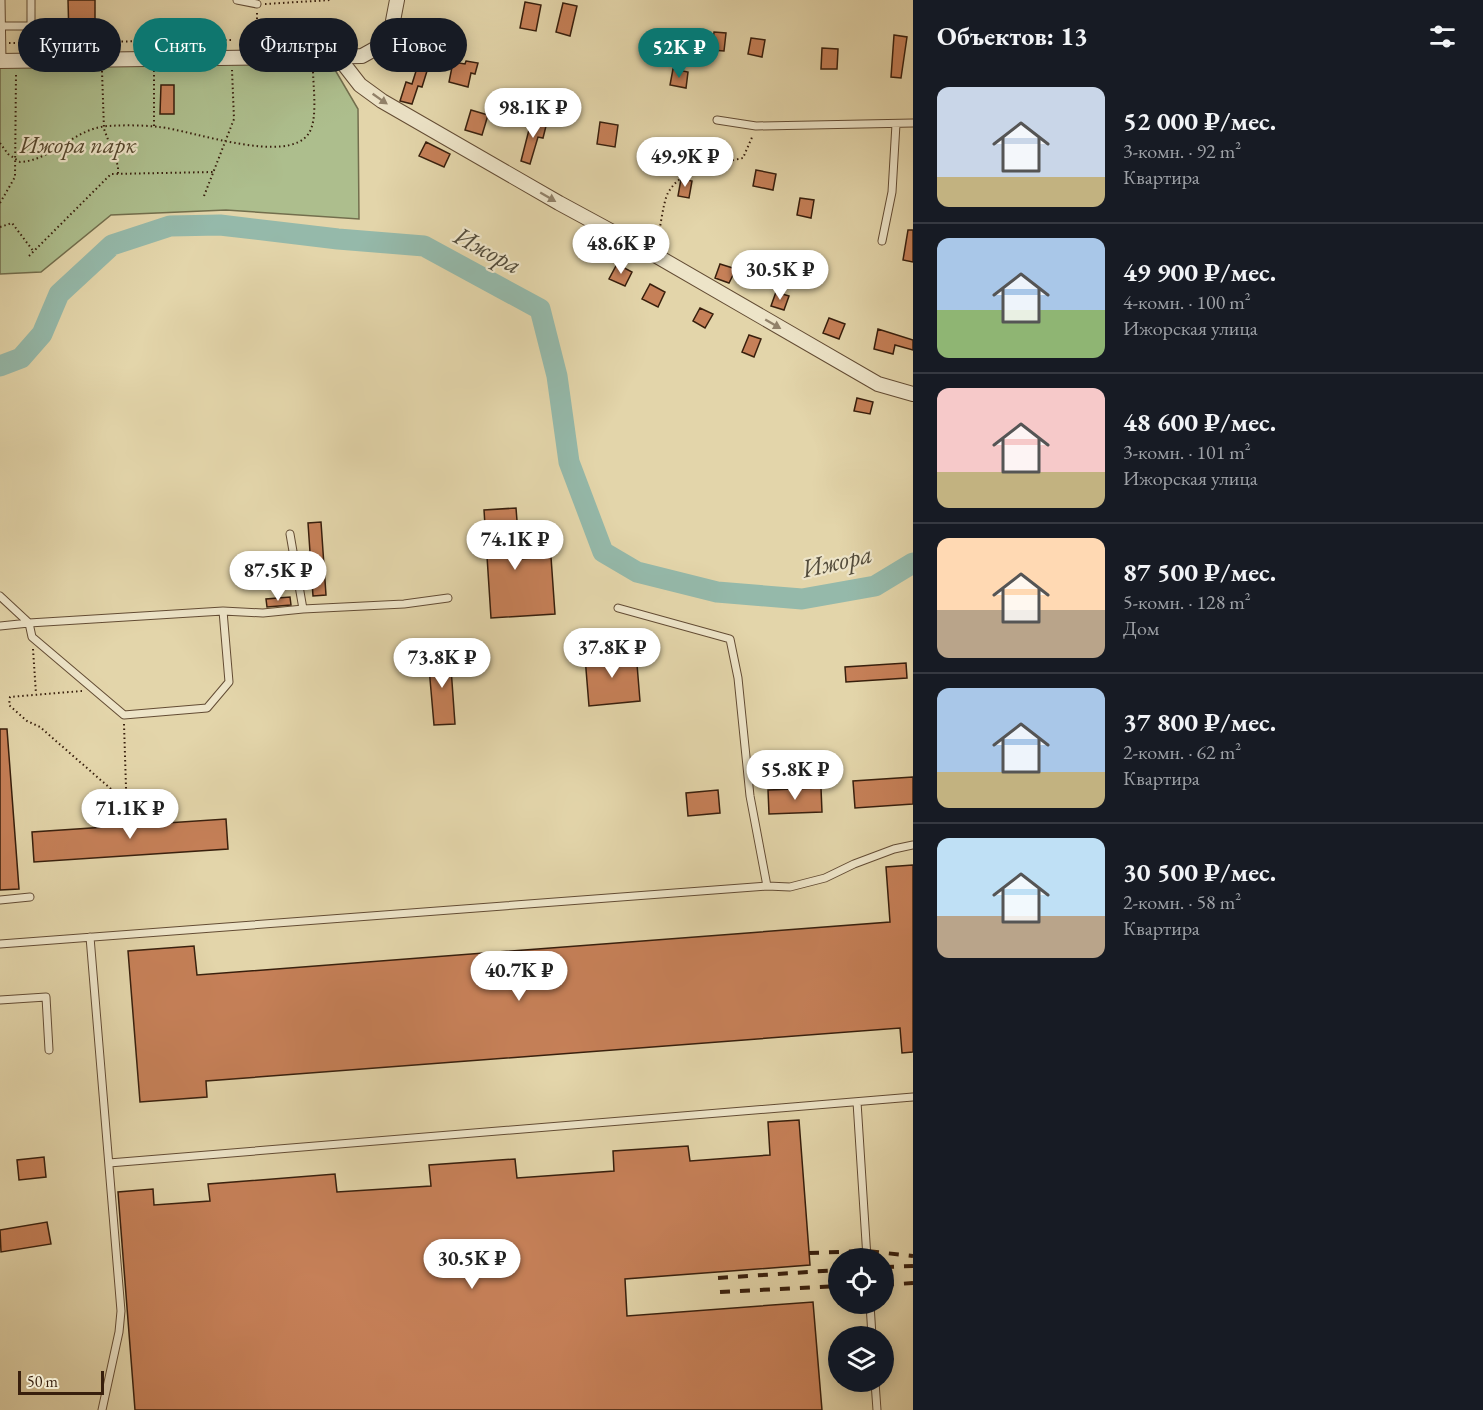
<!DOCTYPE html>
<html lang="ru">
<head>
<meta charset="utf-8">
<style>
  :root { --surface:#171b24; --page:#242831; --text:#f1f3f6; --muted:#9ea1a6; --line:#363941; --accent:#0f766e }
  body { margin:0; font-family:"EB Garamond",serif; background:var(--page); color:var(--text); height:100vh; display:flex; flex-direction:column; font-size:22px; white-space:nowrap }
  * { box-sizing:border-box; margin:0 }
  p { font-size:20px; color:var(--muted) }
  .icon { flex:none; width:33px; height:33px; fill:none; stroke:currentColor; stroke-width:2; stroke-linecap:round; stroke-linejoin:round }
  .map { position:relative; flex:1; overflow:hidden }
  .side { display:flex; flex-direction:column; background:var(--surface); width:570px }
  .side>* { flex:none }
  .top-card { position:absolute; left:18px; top:18px; width:570px; height:54px; display:flex; gap:12px }
  .fabs { position:absolute; left:828px; top:1248px; display:grid; gap:12px }
  .fabs a { display:grid; place-items:center; width:66px; height:66px; border-radius:50%; background:var(--surface); box-shadow:0 3px 15px #0003; font-size:30px }
  .scale { position:absolute; left:18px; bottom:15px; width:86px; box-sizing:border-box; padding-left:6px; border:3px solid #381f0d; border-top:0; font-size:16px; line-height:21px; white-space:nowrap; color:#381f0d; -webkit-text-stroke:4px #ede4c8; paint-order:stroke }
  .price { position:absolute; translate:-50% -51px; padding:0 14px; border-radius:21px; background:#fff; color:#222; font-size:20px; line-height:39px; filter:drop-shadow(0 2px 3px #0008) }
  .price::after { content:''; position:absolute; left:50%; top:36px; width:18px; height:14px; margin-left:-9px; background:inherit; clip-path:polygon(0 0,100% 0,50% 100%) }
  .price.current { background:var(--accent); color:#fff }
  ul { padding:0; list-style:none }
  li { display:flex; align-items:center; gap:18px; height:150px; padding:0 24px }
  li+li { border-top:2px solid var(--line) }
  li span { display:grid; place-items:center; flex:none; width:168px; height:120px; border-radius:12px; color:#555 }
  li>.icon { margin-inline-start:auto }
  span .icon { width:72px; height:72px; fill:#fffc; stroke-width:1 }
  li b { font-size:26px }
  h2 { display:flex; justify-content:space-between; align-items:center; height:72px; padding:0 24px; font-size:26px }
  .tag { padding:0 21px; border-radius:27px; background:var(--surface); box-shadow:0 3px 15px #0003; font-size:21px; line-height:54px }
  .tag.current { background:var(--accent); color:#fff }
  main { display:flex; flex:1; min-height:0 }
  .map>svg:first-child { display:block }
  .green { fill:#adbe8d; stroke:#726e4d; stroke-width:1.5 }
  .lines { fill:none; stroke-linecap:round; stroke-linejoin:round }
  .river { stroke:#95b9aa; stroke-width:21 }
  .building { fill:#c68058; stroke:#381f0d; stroke-width:1.5 }
  .service-casing { stroke:#634c34; stroke-width:9 }
  .minor-casing { stroke:#634c34; stroke-width:16 }
  .path { stroke:#381f0d; stroke-width:2; stroke-dasharray:1.5 3; stroke-linecap:butt }
  .service { stroke:#ede4c8; stroke-width:7 }
  .minor { stroke:#ede4c8; stroke-width:14 }
  .rail { stroke:#381f0d; stroke-width:4; stroke-dasharray:10 10; stroke-linecap:butt }
  .oneway { fill:#92826a }
  .labels { text-anchor:middle; dominant-baseline:central; stroke-width:4.5; stroke-linejoin:round; paint-order:stroke }
  .park-label { font-size:24px; font-style:italic; fill:#55472d; stroke:#ede4c8 }
  .water-label { font-size:26px; font-style:italic; fill:#544d3c; stroke:#ede4c8 }
</style>
</head>
<body>
<main>
<div class="map">
<svg width="913" height="1410" viewBox="0 0 913 1410">
  <rect width="100%" height="100%" fill="#e3d5aa"/>
  <filter id="stains"><feTurbulence type="fractalNoise" baseFrequency=".00333" numOctaves="4"/><feColorMatrix values="0 0 0 0 .2 0 0 0 0 .09 0 0 0 0 .02 0 0 0 .5 -.17"/></filter>
  <radialGradient id="worn" r=".72"><stop offset=".6" stop-color="#630" stop-opacity="0"/><stop offset="1" stop-color="#630" stop-opacity=".3"/></radialGradient>
  <path class="green" d="M331,63l27,46 1,110 -133,-9 -115,5 -70,57 -41,2v-208z"/>
  <g class="lines">
    <path class="river" d="M0,366l21,-8 21,-24 17,-40 53,-49 58,-19 50,-1 118,14 86,7 116,63 17,67 12,86 34,90 34,20 80,20 85,7 73,-13 38,-23"/>
  </g>
  <path class="building" d="M68,0h27v38h-26z
    M525,2l16,3 -5,26 -16,-3z
    M563,3l14,3 -7,30 -14,-4z
    M714,32l12,1 -2,18 -12,-1z
    M894,35l13,2 -6,41 -10,-1z
    M751,38l14,2 -3,17 -14,-3z
    M822,48l16,1 -1,20h-16z
    M466,61l12,2 -3,11 -4,-1 -3,14 -19,-5 4,-20 12,2z
    M417,68l10,3 -5,16 -4,-1 -6,18 -12,-3 6,-19 6,2z
    M673,69l15,3 -2,16 -16,-3z
    M161,85h13v29h-14z
    M471,110l17,5 -6,20 -17,-5z
    M532,118l15,4 -4,16 -5,-1 -8,27 -9,-3z
    M600,122l18,3 -3,22 -18,-3z
    M426,142l24,12 -6,13 -25,-11z
    M756,170l20,4 -3,16 -20,-4z
    M681,179l11,2 -3,17 -11,-2z
    M800,198l14,2 -3,18 -14,-3z
    M908,230h5v32l-10,-2z
    M617,264l15,8 -7,14 -16,-7z
    M720,264l16,5 -7,14 -14,-5z
    M650,284l15,8 -7,15 -16,-8z
    M776,292l13,4 -5,14 -13,-4z
    M700,308l13,6 -8,14 -12,-7z
    M829,318l16,6 -6,15 -16,-6z
    M878,329l35,11v10l-18,-5 -2,9 -19,-5z
    M749,335l12,4 -7,18 -12,-5z
    M857,398l16,4 -3,12 -16,-3z
    M516,508l4,51 31,-2 4,57 -64,4 -7,-108z
    M321,522l5,73 -13,1 -5,-73z
    M290,597l1,8 -24,2 -1,-8z
    M636,652l4,49 -51,5 -4,-49z
    M450,654l5,70 -21,1 -6,-69z
    M906,663l1,15 -61,4 -1,-15z
    M0,729h7l12,160 -19,1z
    M913,777v27l-58,4 -2,-27z
    M821,788l1,24 -53,2 -1,-24z
    M718,790l2,23 -32,3 -2,-23z
    M226,819l2,30 -194,13 -2,-30z
    M913,865v187l-11,1 -2,-25 -694,53 1,16 -67,5 -12,-151 66,-5 3,29 693,-53 -4,-55z
    M799,1120l11,145 -185,14 2,37 186,-14 9,108h-687l-17,-218 35,-3 1,16 56,-4 -2,-17 127,-10 2,18 94,-6 -2,-21 86,-6 2,19 97,-7 -1,-20 75,-5 2,15 80,-6 -2,-33z
    M44,1157l2,20 -27,3 -2,-20z
    M47,1222l4,22 -50,8 -1,-22z"/>
  <g class="lines">
    <g class="service-casing">
      <path id="service" d="M1,0l1,61
        M237,0l20,4
        M1,26h30v-26
        M717,120l39,6 157,-3
        M882,241l10,-49 4,-68
        M290,534l13,75
        M0,596l29,27 3,14 92,78 83,-7 22,-26 -6,-71 -194,12 -29,3
        M618,608l112,31 8,39 12,118 17,90
        M223,611l40,2 40,-4 101,-5 44,-6
        M0,900l30,-3
        M90,937l31,374 -2,21 -17,78
        M0,944l767,-58 23,1 35,-9 29,-14 40,-15 19,-4
        M0,1000l46,-3 3,53
        M857,1102l10,156
        M109,1163l804,-66
        M870,1304l2,32
        M875,1382l2,28"/>
    </g>
    <g class="minor-casing">
      <path id="minor" d="M339,58l21,27 22,16 177,102 96,52 223,129 35,10
        M0,61l362,-5 18,-10 12,-20 5,-26"/>
    </g>
    <path class="path" d="M265,4l66,-4
      M257,13v34
      M9,43l223,-3
      M102,71l2,58 14,37v8
      M154,126v-55
      M0,143l8,11 12,8c33,-2 55,-34 88,-36 16,-1 35,-1 51,1 32,3 129,39 150,6 9,-14 4,-47 4,-64
      M204,196l30,-77 -2,-49
      M0,203l15,-26 1,-104
      M0,227l12,-4 22,29
      M657,243c3,-12 6,-41 11,-50 14,-26 50,-29 75,-35l10,-23
      M29,256l82,-82 102,-2
      M33,649l3,45
      M82,691l-72,6 -1,8 18,16 13,6 87,76
      M124,724l3,95"/>
    <use href="#service" class="service"/>
    <use href="#minor" class="minor"/>
    <path class="rail" d="M809,1253l58,-2 46,5
      M884,1267l29,-1
      M718,1278l120,-8
      M884,1285l29,-2
      M720,1292l118,-6"/>
  </g>
  <defs><path id="oneway-solid" d="M-6-.8H1V-3.2L6.5 0L1 3.2V.8H-6Z" transform="scale(1.5)"/></defs>
  <g class="oneway">
    <use href="#oneway-solid" transform="translate(380 99) rotate(35)"/>
    <use href="#oneway-solid" transform="translate(548 197) rotate(30)"/>
    <use href="#oneway-solid" transform="translate(773 324) rotate(30)"/>
  </g>
  <g class="labels">
    <g class="park-label">
      <text x="78" y="144">Ижора парк</text>
    </g>
    <g class="water-label">
      <text transform="translate(488 250) rotate(28)">Ижора</text>
      <text transform="translate(837 561) rotate(-13)">Ижора</text>
    </g>
  </g>
  <rect width="100%" height="100%" filter="url(#stains)"/>
  <rect width="100%" height="100%" fill="url(#worn)"/>
</svg>
<div class="fabs">
<a><svg class="icon" aria-label="locate" viewBox="0 0 24 24"><circle cx="12" cy="12" r="6"/><path d="M12 2v4M12 18v4M2 12h4M18 12h4"/></svg></a>
<a><svg class="icon" aria-label="layers" viewBox="0 0 24 24"><path d="M12 4l9 5-9 5-9-5zM3 14l9 5 9-5"/></svg></a>
</div>
<div class="scale">50 m</div>
<b class="price current" style="left:679px;top:79px">52K ₽</b>
<b class="price" style="left:533px;top:139px">98.1K ₽</b>
<b class="price" style="left:685px;top:188px">49.9K ₽</b>
<b class="price" style="left:621px;top:275px">48.6K ₽</b>
<b class="price" style="left:780px;top:301px">30.5K ₽</b>
<b class="price" style="left:515px;top:571px">74.1K ₽</b>
<b class="price" style="left:278px;top:602px">87.5K ₽</b>
<b class="price" style="left:612px;top:679px">37.8K ₽</b>
<b class="price" style="left:442px;top:689px">73.8K ₽</b>
<b class="price" style="left:795px;top:801px">55.8K ₽</b>
<b class="price" style="left:130px;top:840px">71.1K ₽</b>
<b class="price" style="left:519px;top:1002px">40.7K ₽</b>
<b class="price" style="left:472px;top:1290px">30.5K ₽</b>
<div class="top-card">
<a class="tag">Купить</a>
<a class="tag current">Снять</a>
<a class="tag">Фильтры</a>
<a class="tag">Новое</a>
</div>
</div>
<section class="side">
<h2>Объектов: 13<svg class="icon" aria-label="filters" viewBox="0 0 24 24"><path d="M4 7h16M4 17h16"/><circle cx="9" cy="7" r="2"/><circle cx="15" cy="17" r="2"/></svg></h2>
<ul>
<li><span style="background:linear-gradient(#c9d6e8 75%,#c2b280 0)"><svg class="icon" aria-label="home" viewBox="0 0 24 24"><path d="M3 11l9-7 9 7M6 9v11h12V9"/></svg></span><div><b>52 000 ₽/мес.</b><p>3-комн. · 92 m²</p><p>Квартира</p></div></li>
<li><span style="background:linear-gradient(#a9c7e8 60%,#8fb573 0)"><svg class="icon" aria-label="home" viewBox="0 0 24 24"><path d="M3 11l9-7 9 7M6 9v11h12V9"/></svg></span><div><b>49 900 ₽/мес.</b><p>4-комн. · 100 m²</p><p>Ижорская улица</p></div></li>
<li><span style="background:linear-gradient(#f6c9c9 70%,#c2b280 0)"><svg class="icon" aria-label="home" viewBox="0 0 24 24"><path d="M3 11l9-7 9 7M6 9v11h12V9"/></svg></span><div><b>48 600 ₽/мес.</b><p>3-комн. · 101 m²</p><p>Ижорская улица</p></div></li>
<li><span style="background:linear-gradient(#ffd9b3 60%,#b9a48a 0)"><svg class="icon" aria-label="home" viewBox="0 0 24 24"><path d="M3 11l9-7 9 7M6 9v11h12V9"/></svg></span><div><b>87 500 ₽/мес.</b><p>5-комн. · 128 m²</p><p>Дом</p></div></li>
<li><span style="background:linear-gradient(#a9c7e8 70%,#c2b280 0)"><svg class="icon" aria-label="home" viewBox="0 0 24 24"><path d="M3 11l9-7 9 7M6 9v11h12V9"/></svg></span><div><b>37 800 ₽/мес.</b><p>2-комн. · 62 m²</p><p>Квартира</p></div></li>
<li><span style="background:linear-gradient(#bfe0f5 65%,#b9a48a 0)"><svg class="icon" aria-label="home" viewBox="0 0 24 24"><path d="M3 11l9-7 9 7M6 9v11h12V9"/></svg></span><div><b>30 500 ₽/мес.</b><p>2-комн. · 58 m²</p><p>Квартира</p></div></li>
</ul>
</section>
</main>
</body>
</html>
